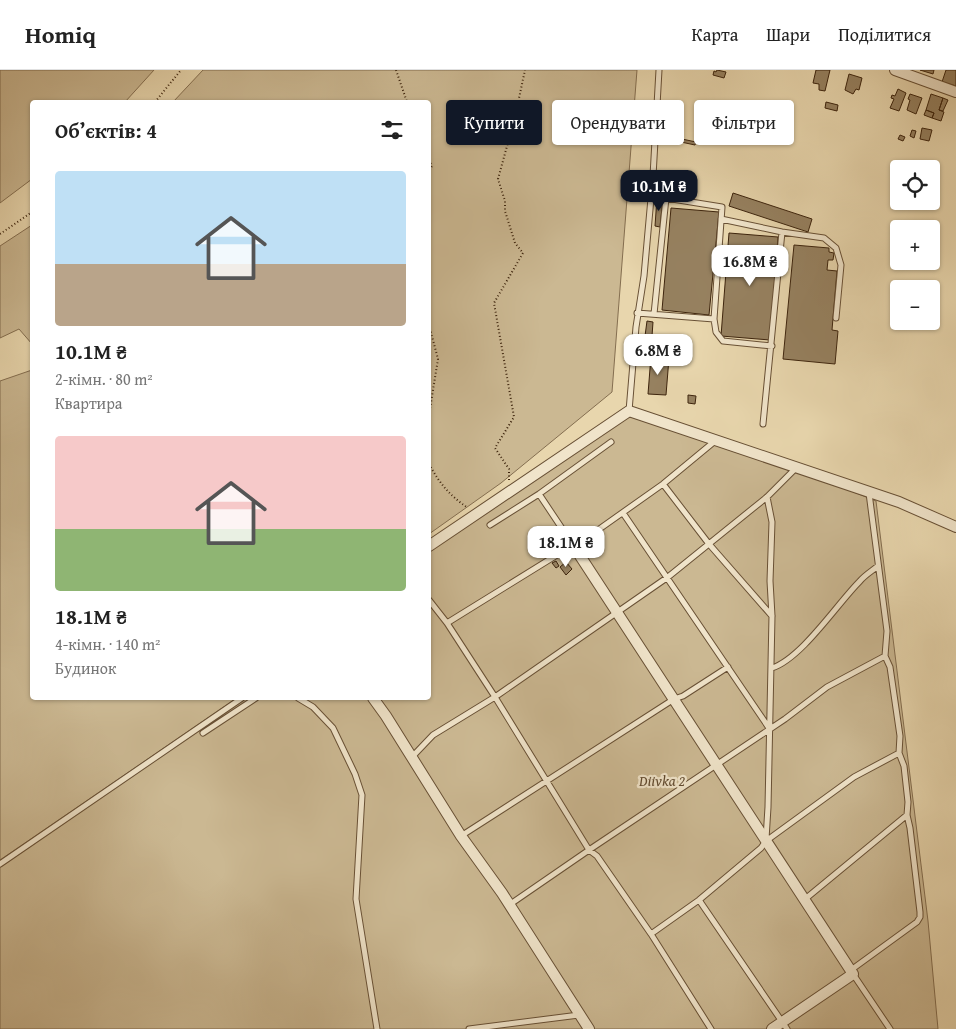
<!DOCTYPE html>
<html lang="uk">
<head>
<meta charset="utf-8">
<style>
  :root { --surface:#fff; --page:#f6f6f6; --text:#222; --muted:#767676; --line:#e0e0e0; --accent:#111827 }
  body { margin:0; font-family:"Gentium Book Plus",serif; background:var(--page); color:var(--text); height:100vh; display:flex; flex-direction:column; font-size:19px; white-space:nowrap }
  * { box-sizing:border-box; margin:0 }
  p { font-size:16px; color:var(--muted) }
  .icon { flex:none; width:28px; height:28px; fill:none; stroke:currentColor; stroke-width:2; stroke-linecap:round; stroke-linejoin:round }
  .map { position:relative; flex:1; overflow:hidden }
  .details { position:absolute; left:30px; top:30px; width:401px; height:600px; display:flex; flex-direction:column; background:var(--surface); border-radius:5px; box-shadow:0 1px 4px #0004 }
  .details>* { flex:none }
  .banner { position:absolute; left:446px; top:30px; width:434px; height:45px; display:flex; gap:10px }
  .tools { position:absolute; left:890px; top:90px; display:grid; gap:10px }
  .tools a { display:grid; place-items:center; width:50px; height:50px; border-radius:5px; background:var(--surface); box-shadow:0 1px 4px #0004; font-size:25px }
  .price { position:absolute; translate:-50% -42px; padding:0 11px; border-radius:10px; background:#fff; color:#222; font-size:16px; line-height:32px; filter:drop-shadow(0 1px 2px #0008) }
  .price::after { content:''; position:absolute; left:50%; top:30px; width:15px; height:11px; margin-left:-8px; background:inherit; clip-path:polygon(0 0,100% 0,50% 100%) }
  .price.selected { background:var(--accent); color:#fff }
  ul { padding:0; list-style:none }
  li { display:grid; align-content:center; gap:10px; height:265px; padding:0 25px }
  li span { display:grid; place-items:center; height:155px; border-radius:5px; color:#555 }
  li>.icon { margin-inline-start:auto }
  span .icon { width:90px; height:90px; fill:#fffc; stroke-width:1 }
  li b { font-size:21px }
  h2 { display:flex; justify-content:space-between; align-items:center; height:60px; padding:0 25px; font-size:21px }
  .chip { padding:0 18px; border-radius:5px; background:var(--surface); box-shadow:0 1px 4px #0004; font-size:18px; line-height:45px }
  .chip.selected { background:var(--accent); color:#fff }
  header { display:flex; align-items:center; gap:30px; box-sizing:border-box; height:70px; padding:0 25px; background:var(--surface); border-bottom:1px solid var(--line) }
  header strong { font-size:24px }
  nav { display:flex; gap:28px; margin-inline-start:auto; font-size:18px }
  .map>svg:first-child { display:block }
  .green { fill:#cbb892; stroke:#846e50 }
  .building { fill:#968160; stroke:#3d240d }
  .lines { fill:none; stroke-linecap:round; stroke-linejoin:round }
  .lane-casing { stroke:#685035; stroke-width:7 }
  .street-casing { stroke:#685035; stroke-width:12 }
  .path { stroke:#3d240d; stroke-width:2; stroke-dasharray:1 2.5; stroke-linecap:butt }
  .lane { stroke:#f0e4ca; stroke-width:5 }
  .street { stroke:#f0e4ca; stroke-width:10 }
  .labels { text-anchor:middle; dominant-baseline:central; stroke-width:4.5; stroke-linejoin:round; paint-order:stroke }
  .park-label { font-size:15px; font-style:italic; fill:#60492e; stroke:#f0e4ca }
</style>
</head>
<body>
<header>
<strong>Homiq</strong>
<nav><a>Карта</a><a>Шари</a><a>Поділитися</a></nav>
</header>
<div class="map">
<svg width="956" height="959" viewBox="0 0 956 959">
  <rect width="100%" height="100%" fill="#e8d6ad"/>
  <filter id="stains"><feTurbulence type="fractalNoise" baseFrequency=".004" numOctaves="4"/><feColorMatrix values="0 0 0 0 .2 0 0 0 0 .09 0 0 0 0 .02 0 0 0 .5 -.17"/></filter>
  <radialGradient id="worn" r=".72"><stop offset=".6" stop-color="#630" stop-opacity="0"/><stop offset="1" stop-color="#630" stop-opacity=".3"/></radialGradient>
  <path class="green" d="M0,0h154l-29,32h-93v77l-32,24z
    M203,0h434l-25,322 -111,91 -72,51v-432h-256z
    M32,155v119l-13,-15 -19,9v-92z
    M32,300v328h205l-237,162v-479z
    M624,347l20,1 165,56 67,27 52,420 10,108h-938v-163l245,-168h184v-148z"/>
  <path class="building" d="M717,0l9,2 -2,6 -11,-3 1,-4 2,1z
    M816,0h14l-5,21 -6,-1v-6l-6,-1z
    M920,0h14l-1,4z
    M946,0h10v16l-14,-4z
    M849,4l13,4 -3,12 -3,-1 -3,5 -8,-4z
    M898,19l8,4 -7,18 -9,-3 4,-9 -3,-1 1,-3 3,1z
    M910,24l12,4 -6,16 -9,-4 3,-10 -2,-1z
    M931,24l12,4 -4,12 5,2 -3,9 -9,-3 2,-5 -8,-3z
    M943,28l5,2 -5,11 -4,-1z
    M826,32l12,3 -1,6 -12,-3z
    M926,40l8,3 -2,5 -8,-3z
    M922,58l10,2 -3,11 -9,-2z
    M912,60l4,1 -2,7 -4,-2z
    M900,65l5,2 -2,4 -5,-2z
    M682,69l14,3 -1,3 -14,-3z
    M661,108l28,4 -2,16 -28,-4z
    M733,123l79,26 -4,13 -79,-26z
    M657,128h6l-3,29 -5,-1z
    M671,138l48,4 -10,103 -47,-5z
    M729,163l49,4 -8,103 -49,-4z
    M794,175l35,3v4l5,1 -1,7h-5l-1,10 10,1 -5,59 6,1 -3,33 -52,-5z
    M647,251l6,1 -1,14h-7z
    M651,286l18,2 -3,37 -18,-1z
    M688,325l8,1 -1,8 -7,-1z
    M556,491l3,5 -3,2 -4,-5z
    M566,492l6,7 -6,6 -6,-8z"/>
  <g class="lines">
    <g class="lane-casing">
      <path id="lane" d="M721,149l61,13 42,6 12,10 5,17 -5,53
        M637,243l77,6
        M654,244l12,-116 56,9 -8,112 2,13 7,9 49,5
        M629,341l7,-84 8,-51 9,-100 6,-106
        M763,354l19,-192
        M663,414l46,60 63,72
        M539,424l34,51
        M623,443l146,215
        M490,455l49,-31 72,-52
        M429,530l18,23 48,74 94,153 8,6 54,78 60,95
        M447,553l126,-78 8,-3 82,-58 52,-43
        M772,598c30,-10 65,-64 88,-87 5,-6 12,-10 18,-15
        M298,628l15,9 20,21 22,46 7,21 -6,104 21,130
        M203,663l53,-35
        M412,687l21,-22 62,-38 173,-120 99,-80 29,-29
        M461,766l213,-137 9,-3 45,-29
        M766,769l2,-32 4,-191 -2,-35 2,-59 -5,-25
        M0,794l242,-166
        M699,830l88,129
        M804,830l103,-85
        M509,835l80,-55 196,-131 42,-32 58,-31
        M651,864l48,-34 62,-52 5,-7 88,-64 45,-24
        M851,900l66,-48 3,-5v-5l-10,-84 -3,-13 1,-13 -4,-36 -5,-13 1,-17 -10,-69 -5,-11 2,-25 -18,-138
        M853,904l37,55
        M469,959l110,-14"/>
    </g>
    <g class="street-casing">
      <path id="street" d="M895,0l61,22
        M573,475l280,429 -81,55
        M429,476l200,-135 270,91 57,25
        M373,628l13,18 75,120 41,57 87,136"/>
    </g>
    <path class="path" d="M396,0l11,32
      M155,32l26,-32
      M429,90l3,6 -3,6
      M0,164l32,-22
      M429,255l9,34 -9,56
      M429,394c11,20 20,31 39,44
      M509,410v-11l-14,-21 19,-31 -20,-114 29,-50 -8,-10 -10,-32v-10l-7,-22 17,-62 10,-47"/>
    <use href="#lane" class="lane"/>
    <use href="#street" class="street"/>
  </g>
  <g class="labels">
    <g class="park-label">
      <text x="662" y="710">Diivka 2</text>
    </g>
  </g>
  <rect width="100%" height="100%" filter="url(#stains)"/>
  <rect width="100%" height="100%" fill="url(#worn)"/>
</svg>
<div class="tools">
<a><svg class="icon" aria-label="locate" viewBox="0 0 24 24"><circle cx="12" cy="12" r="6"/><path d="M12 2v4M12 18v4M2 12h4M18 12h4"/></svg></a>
<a>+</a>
<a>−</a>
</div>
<b class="price selected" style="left:659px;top:142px">10.1M ₴</b>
<b class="price" style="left:750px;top:217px">16.8M ₴</b>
<b class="price" style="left:658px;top:306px">6.8M ₴</b>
<b class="price" style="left:566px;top:498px">18.1M ₴</b>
<div class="banner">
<a class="chip selected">Купити</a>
<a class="chip">Орендувати</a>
<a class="chip">Фільтри</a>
</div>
<section class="details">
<h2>Об’єктів: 4<svg class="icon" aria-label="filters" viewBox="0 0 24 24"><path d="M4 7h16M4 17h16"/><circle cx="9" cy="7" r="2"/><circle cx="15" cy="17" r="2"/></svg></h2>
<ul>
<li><span style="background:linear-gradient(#bfe0f5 60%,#b9a48a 0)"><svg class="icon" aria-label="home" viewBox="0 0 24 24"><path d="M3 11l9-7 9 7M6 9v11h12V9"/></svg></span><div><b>10.1M ₴</b><p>2-кімн. · 80 m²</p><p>Квартира</p></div></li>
<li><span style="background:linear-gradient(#f6c9c9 60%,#8fb573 0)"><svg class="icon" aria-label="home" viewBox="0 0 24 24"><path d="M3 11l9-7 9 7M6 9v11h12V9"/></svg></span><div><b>18.1M ₴</b><p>4-кімн. · 140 m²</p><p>Будинок</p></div></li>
</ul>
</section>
</div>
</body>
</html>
